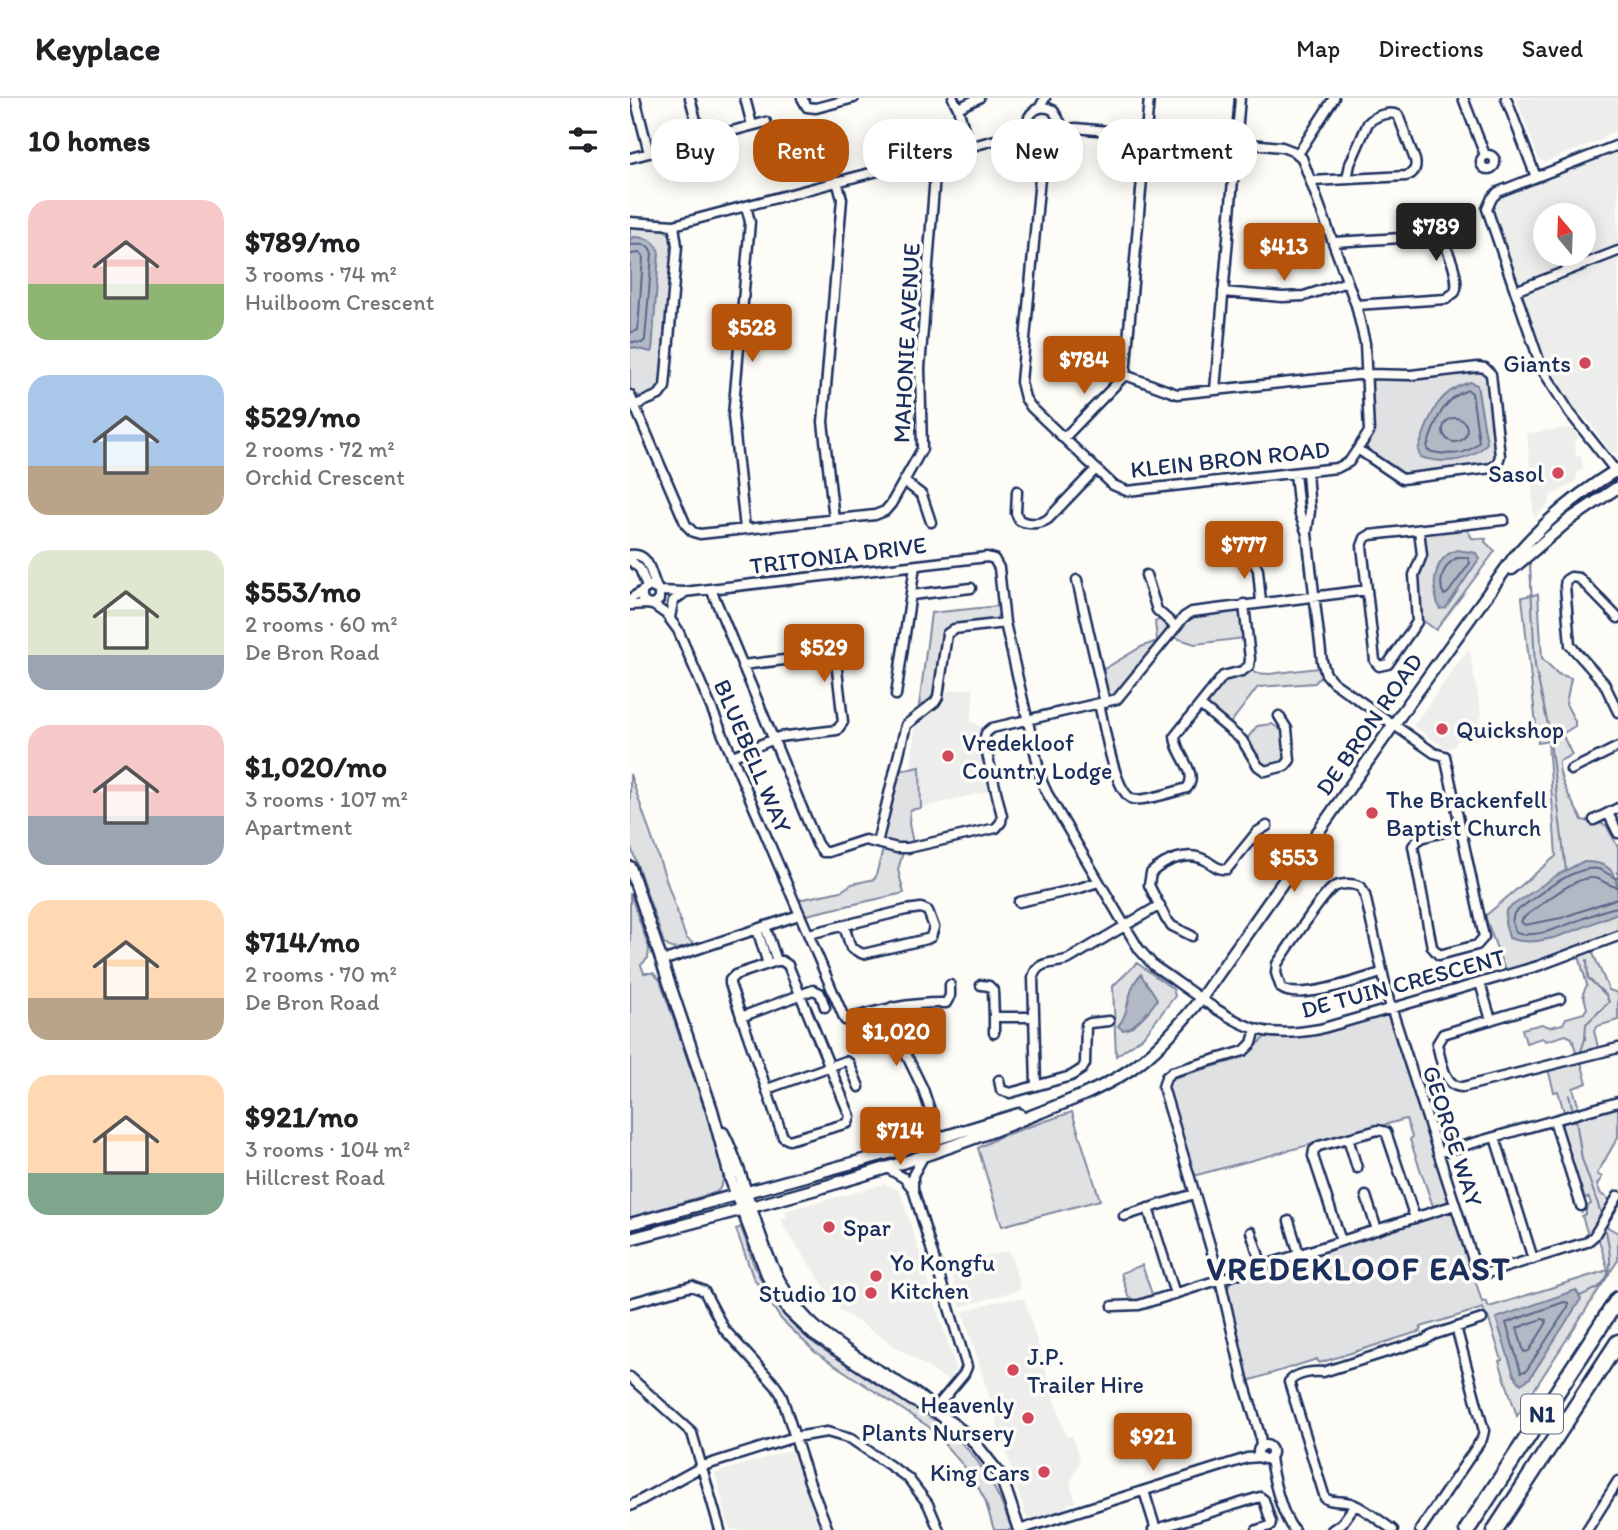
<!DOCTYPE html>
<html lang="en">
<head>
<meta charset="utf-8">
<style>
  :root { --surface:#fff; --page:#f6f6f6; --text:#202124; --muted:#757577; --line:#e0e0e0; --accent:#b45309 }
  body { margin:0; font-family:Itim,sans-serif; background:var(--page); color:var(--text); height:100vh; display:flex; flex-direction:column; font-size:26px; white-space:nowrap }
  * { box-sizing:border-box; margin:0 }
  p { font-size:23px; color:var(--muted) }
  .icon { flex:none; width:38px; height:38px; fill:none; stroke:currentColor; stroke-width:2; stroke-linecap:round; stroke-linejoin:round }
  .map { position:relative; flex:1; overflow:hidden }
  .details { display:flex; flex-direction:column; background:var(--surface); width:630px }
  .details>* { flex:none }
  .top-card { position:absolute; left:21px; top:21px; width:665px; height:63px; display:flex; gap:14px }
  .needle { width:46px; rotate:341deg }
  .fabs { position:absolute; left:903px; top:105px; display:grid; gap:14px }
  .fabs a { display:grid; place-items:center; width:63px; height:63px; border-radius:50%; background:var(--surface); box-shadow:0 4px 18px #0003; font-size:35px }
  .price { position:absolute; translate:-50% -60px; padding:0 16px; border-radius:7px; background:var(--accent); color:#fff; font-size:23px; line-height:46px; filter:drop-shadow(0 2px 4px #0008) }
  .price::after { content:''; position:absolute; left:50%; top:42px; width:21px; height:16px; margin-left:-10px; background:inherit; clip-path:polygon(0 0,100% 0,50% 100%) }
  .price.current { background:#222; color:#fff }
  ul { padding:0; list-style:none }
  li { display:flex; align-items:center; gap:21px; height:175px; padding:0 28px }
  li span { display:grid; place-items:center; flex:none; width:196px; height:140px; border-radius:21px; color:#555 }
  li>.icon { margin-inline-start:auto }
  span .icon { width:84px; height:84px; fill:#fffc; stroke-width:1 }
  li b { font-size:30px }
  h2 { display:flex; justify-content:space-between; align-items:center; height:84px; padding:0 28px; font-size:30px }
  .pill { padding:0 24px; border-radius:28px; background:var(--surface); box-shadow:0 4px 18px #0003; font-size:24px; line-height:63px }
  .pill.current { background:var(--accent); color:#fff }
  header { display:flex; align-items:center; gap:42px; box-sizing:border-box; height:98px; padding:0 35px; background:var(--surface); border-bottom:2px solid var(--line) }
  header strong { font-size:33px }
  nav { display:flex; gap:38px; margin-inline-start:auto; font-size:24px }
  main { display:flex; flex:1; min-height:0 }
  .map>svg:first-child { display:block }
  .built { fill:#edeeec; fill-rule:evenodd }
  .green { fill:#e0e1e3; stroke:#7e88a0; stroke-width:2 }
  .water { fill:#b3b8c5; stroke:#76819c; stroke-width:2 }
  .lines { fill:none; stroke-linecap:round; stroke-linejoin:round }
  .shore { stroke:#586687; stroke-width:2 }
  .stream { stroke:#76819c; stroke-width:2 }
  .minor-casing { stroke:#1b2f5e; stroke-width:13 }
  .tertiary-casing { stroke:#1b2f5e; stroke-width:15 }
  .motorway-casing { stroke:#1b2f5e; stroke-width:19 }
  .minor { stroke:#fdfcf7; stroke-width:8 }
  .tertiary { stroke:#fdfcf7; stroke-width:10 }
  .motorway { stroke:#fdfcf7; stroke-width:14 }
  .poi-dot { fill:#d1495b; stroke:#fdfcf7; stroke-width:2.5 }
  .labels { text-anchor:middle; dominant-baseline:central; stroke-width:7; stroke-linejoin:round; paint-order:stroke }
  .shield { fill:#fdfcf7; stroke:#5f6c8c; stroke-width:2 }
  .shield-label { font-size:23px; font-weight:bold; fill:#1b2f5e }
  .street-label { font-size:24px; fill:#1b2f5e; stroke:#fdfcf7 }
  .poi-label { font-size:24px; fill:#1b2f5e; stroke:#fdfcf7; text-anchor:start }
  .district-label { font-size:32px; font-weight:bold; letter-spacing:2px; fill:#1b2f5e; stroke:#fdfcf7 }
</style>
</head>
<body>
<header>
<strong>Keyplace</strong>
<nav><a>Map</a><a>Directions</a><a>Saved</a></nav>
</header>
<main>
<section class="details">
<h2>10 homes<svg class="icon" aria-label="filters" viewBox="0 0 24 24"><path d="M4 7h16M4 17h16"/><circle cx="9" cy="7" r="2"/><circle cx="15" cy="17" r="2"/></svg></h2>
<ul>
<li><span style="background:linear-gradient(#f6c9c9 60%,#8fb573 0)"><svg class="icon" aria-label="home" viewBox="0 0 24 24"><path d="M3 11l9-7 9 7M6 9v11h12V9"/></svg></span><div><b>$789/mo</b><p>3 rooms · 74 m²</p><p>Huilboom Crescent</p></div></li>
<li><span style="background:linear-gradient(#a9c7e8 65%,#b9a48a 0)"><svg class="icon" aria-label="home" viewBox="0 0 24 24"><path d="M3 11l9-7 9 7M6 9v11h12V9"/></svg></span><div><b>$529/mo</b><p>2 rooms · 72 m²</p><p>Orchid Crescent</p></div></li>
<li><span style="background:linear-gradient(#dfe7d0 75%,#9aa5b1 0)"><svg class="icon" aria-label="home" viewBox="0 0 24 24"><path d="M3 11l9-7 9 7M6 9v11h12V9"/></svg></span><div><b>$553/mo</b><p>2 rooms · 60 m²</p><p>De Bron Road</p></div></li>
<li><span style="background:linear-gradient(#f6c9c9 65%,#9aa5b1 0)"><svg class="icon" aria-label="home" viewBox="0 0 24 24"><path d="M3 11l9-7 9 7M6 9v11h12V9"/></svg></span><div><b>$1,020/mo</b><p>3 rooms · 107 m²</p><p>Apartment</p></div></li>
<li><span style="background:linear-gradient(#ffd9b3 70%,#b9a48a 0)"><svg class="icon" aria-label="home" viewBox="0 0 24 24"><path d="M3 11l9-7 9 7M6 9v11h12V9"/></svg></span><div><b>$714/mo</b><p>2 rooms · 70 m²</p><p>De Bron Road</p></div></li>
<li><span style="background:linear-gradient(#ffd9b3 70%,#7fa58c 0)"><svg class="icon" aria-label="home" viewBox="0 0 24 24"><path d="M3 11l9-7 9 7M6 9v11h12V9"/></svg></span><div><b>$921/mo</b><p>3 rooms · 104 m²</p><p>Hillcrest Road</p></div></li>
</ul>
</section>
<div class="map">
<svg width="988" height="1432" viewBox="0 0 988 1432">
  <rect width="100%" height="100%" fill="#fdfcf7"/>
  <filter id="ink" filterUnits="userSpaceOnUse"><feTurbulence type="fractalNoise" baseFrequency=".0143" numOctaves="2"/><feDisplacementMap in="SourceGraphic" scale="14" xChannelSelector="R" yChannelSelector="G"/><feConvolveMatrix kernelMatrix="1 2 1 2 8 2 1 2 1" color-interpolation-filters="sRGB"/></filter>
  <g filter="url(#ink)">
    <path class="built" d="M886,0h102v32l-15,6 1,3 -5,2 -54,21 -6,-3z
      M988,54v301h-1l-7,-1 -21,-31 -12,-9 -25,-37 -59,-164 8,-13zM915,117h39v39h-39z
      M937,330l7,3 5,7 -4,4 1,14 6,1 1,13 -5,1 -2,9 -4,4 -22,12 -1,8 -15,14 -7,-85z
      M839,550l12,65 -5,29 -8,-5 -11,4 -4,6 -8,1 -32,-22z
      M344,590l-3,33 13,8 -3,12 11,49 -71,18 -1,-40 -9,1 4,-44 23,-16 5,-6 4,-12z
      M255,1086l15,7 56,178 -8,12 -108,-71 -56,-83 -2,-9 5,-1 -2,-6z
      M379,1152l12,39 -60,18 -12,-39z
      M394,1200l42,139 6,-1 8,25 -10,23 6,18 -8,2 -1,4 -35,11 -6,-3 -63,-204 30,-10z
      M161,1352l29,80h-90l-15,-57z"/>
    <path class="green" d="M0,128c16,0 39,-1 44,15l-12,145c-9,13 -22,15 -32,3v-42l22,5v-6l-17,-109 -5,2z
      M850,272l8,4 8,83 -5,8 -87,11 -36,-25 -1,-5 6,-15 -2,-47 3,-6z
      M836,430l6,10 14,1 -1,3 10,9 -59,79 -15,-11 -4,-42 7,-41 3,-3z
      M908,496l4,64 16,16 13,4 -5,26 9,17v5l-13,8 10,21 -13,6c-1,21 14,41 23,59l24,5 12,22v85l-39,16 -74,23 -20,-55 71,-60 -8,-115 -10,2 -16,-146z
      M368,508l1,8 -4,6 -42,6 -6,4 -12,65 -14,13 -2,-2 12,-93z
      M607,511l4,4 4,25 -50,6 -22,-7 20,-22z
      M530,521l7,7 1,5 -50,63 -8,2 -4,-4 -5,-21 40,-24 16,-6 -2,-19z
      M688,570l3,8 -6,7 -57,4 -29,38 -22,-20 18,-27 19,-4 7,-5 5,4 13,1z
      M642,626l12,8 3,25 -2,5 -18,6 -6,-3 -15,-25 11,-14z
      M290,669l1,41 -11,2 -1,14 4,19c-10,1 -24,2 -31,-6l16,-66z
      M0,676l56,164 8,6c-11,4 -20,9 -30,-1l-34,-99z
      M253,751l20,3 -5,18 6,23 -98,22 -8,-15 43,-9 11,-7 23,-5z
      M0,795l19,55 -1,10 -7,7 3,8h9l7,7 59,171c3,15 9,29 -2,41l-87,26z
      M962,853l17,39 9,3v27l-20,6 -4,5 4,16 -5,5 -16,4 -5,-18 -6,-3 -20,6 -4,-3 -16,5 -4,-14 20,-5 8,3 13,-3 3,-6 18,-5 3,-5 -4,-15 4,-8 -8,-29z
      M507,865l36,26 2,7 -32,41 -27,19 -3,-70z
      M755,917l7,4 57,179 -4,8 -11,3 -24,-69 2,-3 -6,-18 -213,57 -25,-87 1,-7 4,-4 63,-18 14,-8 16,-16h42z
      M951,964l6,21 -14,5 6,20 -15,4 -6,-21 -4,1 -6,-23z
      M988,1008v31l-21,37 5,3 -5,8 4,9 11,7 -23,37 -7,-22 4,-2v-7l5,-3 -2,-6 -8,-1 -21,-69 4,-7z
      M442,1014l28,88 -98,26 -24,-78 21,-11z
      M817,1113l5,2 4,5 26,84 4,-1 3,6 119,-37 -9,-30 -3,-2 8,-13 14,8v27l-101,156 -18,-55 3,-1 -14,-43h-2l-3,-9 -62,19v4l-102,32 -2,-4 -69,22 -21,-90 3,-10z
      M111,1129l13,38 12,25 33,41 19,15 124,79c36,29 55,61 70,105h-18l-9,-30 -14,-26 -42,-47 -114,-75 -34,-33 -28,-42 -17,-48z
      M512,1167l11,32 -18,4 -7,-5 -7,-23z"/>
    <path class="water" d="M5,139c13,1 21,3 24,16l-7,99 -22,-5v-108z
      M840,284l7,3 10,58c-16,20 -43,21 -67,14l-2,-7c12,-32 16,-57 52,-68z
      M827,452l19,3 3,6 -33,49 -6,1c-9,-20 -8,-51 17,-59z
      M952,764c36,-1 36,16 36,51 -32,11 -75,38 -109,25l-4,-15 1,-13 51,-35z
      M511,876c4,10 13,16 16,26 -6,9 -23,29 -34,30l-5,-4c12,-12 8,-37 23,-52z
      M946,1192l5,9 -51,79 -9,6 -7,-9 -18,-57z"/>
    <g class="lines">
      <path class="shore" d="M0,147c9,0 20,-3 22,9l-7,86 -3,3 -12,-1
        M0,156l10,-1 3,4 -5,73 -8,3
        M838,292l4,3 7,49c-12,15 -33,13 -51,9l-1,-4c8,-23 15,-49 41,-57z
        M813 332a12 12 0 1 1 24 0a12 12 0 1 1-24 0Z
        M827,460h11l2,5 -22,30 -4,2c-7,-13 0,-31 13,-37z
        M988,780c-8,-1 -12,-7 -20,-9 -24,-5 -65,30 -84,44l-2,9 3,9c25,14 76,-21 103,-24
        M988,789c-11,-1 -16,-9 -26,-9 -19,-1 -53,29 -69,40l-2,4 4,3 36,-7 57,-20
        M934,1204l4,1v4l-42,64 -5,1 -15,-49z
        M912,1221l4,1v4l-17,27 -5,1 -7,-24z"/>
      <path class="stream" d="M900,466l5,102 13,59 18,146
        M950,956l5,-15 1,-15 23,-22 -3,-7 -18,-17 -1,-18
        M939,997l3,12
        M946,1022l6,39 19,54
        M950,1198c6,-3 15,-6 20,-10 16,-14 9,-38 6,-55"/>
      <g class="minor-casing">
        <path id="minor" d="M5,0l14,55
          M60,0l11,41
          M115,0l7,27
          M172,0l5,9 9,1 38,-10
          M323,0l5,10 11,39
          M833,0l22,57
          M876,0l30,79
          M410,9l5,-9
          M328,10l21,-10
          M407,40l5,19 -21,225 4,16 6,9 82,78 14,6 210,-23 12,-6 20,-30 -4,-89 -9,-38 -54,-147 -7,-6 -13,-5 -207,-19 -20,7
          M668,56l36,-56
          M851 64a7 7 0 1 1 14 0a7 7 0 1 1-14 0Z
          M412,59l8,-19 8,-7 2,-9 -7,-12c-10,-5 -19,-2 -24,7v13l8,8h13
          M0,60l136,-36
          M682,83l94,-5c8,-2 11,-9 9,-16l-17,-45c-10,-4 -23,1 -30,8l-18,41 -3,15
          M0,124l44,3 340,-90 19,1
          M704,144l102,-6c12,7 24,44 19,56l-9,7 -90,6
          M885,193l103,-40
          M593,194l59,5 22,-1 43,-14
          M495,277l52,19 190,-20 44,1 67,-8 7,1 6,6 9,82 -2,6 -6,6 -90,11 -43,-29
          M495,277l24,-277
          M585,292l25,-292
          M0,297l56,130 7,7 7,2 175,-19 10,-4 6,-7 31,-55 -2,-81 15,-193 -4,-18
          M6,307l23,-10 6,-8 12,-141 -3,-21
          M434,340l61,-63
          M677,374l3,39 -3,21
          M665,375l4,39 8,22 15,127 4,13 7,8 101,71 11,3 39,181 -7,8 -38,10 -7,-8 -19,-101 7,-8 40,-10
          M988,376l-48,-61 -28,-44 -55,-160 5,-11 6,-6 120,-47
          M275,384l17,13 9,27
          M387,393l-1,22 3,7c9,5 22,4 29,-1l48,-50
          M204,421l-11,-97 19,-223 -5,-18
          M115,431l-12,-113 17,-194 -4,-16
          M789,432l3,25 -8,20 3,47 -29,42 -9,2 -4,-5 -13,-115 3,-8 5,-3 134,-15
          M620,456l8,16 3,32
          M0,457c20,-3 20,19 27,33
          M0,462l10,9 7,18
          M516,477l11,35 19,17
          M447,482l28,123
          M81,491l106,255 6,8h5l37,-12 32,8h11l88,-20 5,-6 1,-6 -18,-75 2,-8 6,-5 125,-29 67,-82 8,-5 175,-22
          M29,493l25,1 303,-35 7,2 5,9 6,55 37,159 5,11 78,133 14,23 15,17c29,19 70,53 102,63 20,6 43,4 64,0l218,-63 80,-30
          M282,497l59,-7
          M0,501l20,-13 9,5v9l-6,5 -7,-1 -4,-5v-7
          M0,507l16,-1
          M23,507l13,9 12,16 167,390c33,-10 66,-18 101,-17l4,-7v-11
          M40,520l3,-17 10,-7
          M988,520l-39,-40 -8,-1 -5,3 -1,6 5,59 34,38 14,29
          M266,597l19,-129
          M469,606c5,18 15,90 34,95 10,3 44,-8 54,-11 13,-15 -12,-34 -12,-52l48,-60 19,-5 7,-5 1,-7 -6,-55
          M570,607l42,35 16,26 7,5 20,-5 5,-6 -3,-31 -8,-13
          M103,658l46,-19 58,-7 6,-8 -7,-61 -9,-6 -85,10
          M941,672l47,-23
          M988,710l-10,5 10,20
          M964,722l14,-7
          M247,745l29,-118 29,-23 3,-5 9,-63 7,-5 51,-6
          M389,804l58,-13 21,-7
          M135,828l12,35
          M127,831l11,35
          M179,836l97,-24 15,-2 7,3 6,16 -3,10 -4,2 -64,15 -12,-6 -7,-22
          M562,838l-20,-10 -6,-7 -17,-34 2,-12c14,-13 38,-23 56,-12 8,5 11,9 20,8l30,-37 10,-6
          M32,863l137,-46
          M147,863h5l6,4 62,151 -2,7 -59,17 -6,-3 -53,-153v-4l5,-5z
          M751,875c-20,6 -83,29 -100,15l-5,-15 1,-9c10,-14 46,-71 57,-77 8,-4 19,-4 27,0l4,8 24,106 88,271 7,2 103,-32 7,-6 24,-40
          M850,885l11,37
          M351,887l8,1 4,4 1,27h40
          M930,901l-117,35 -6,10c4,15 7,44 26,43l155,-39
          M262,909l13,45 18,37 10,30
          M111,919l72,-27 7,3 5,14
          M364,919v16
          M626,931l-4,14 -8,8 -72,21 -6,5 -3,10 57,192 23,100 17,56 1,12
          M369,982l2,10 9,3 61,-17 11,-7 3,-5 1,-39 4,-2 19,-2
          M406,988l-3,-109c5,-18 22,-12 36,-18l91,-54
          M137,991l78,-28 4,2 10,24
          M924,1022l27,86
          M865,1039l38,122
          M718,1040l9,30
          M808,1055l180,-51
          M293,1059l-10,18v14l54,178 -3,7 -30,36
          M257,1070l17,10 9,11
          M736,1098l11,34
          M518,1110l27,86
          M494,1118l70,-22
          M659,1123l10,33
          M621,1134l11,34
          M711,1143l-28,-85 1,-6 5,-4 59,-16 8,2 29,86
          M0,1205l62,-17 12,5 20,38 51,56 6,9 28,87 19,49
          M483,1208l26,-1 316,-100
          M0,1279l62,56 28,97
          M628 1354a7 7 0 1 1 14 0a7 7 0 1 1-14 0Z
          M640,1359c2,18 12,60 24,73
          M514,1393l12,39
          M0,1408l73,-40 92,-29 32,-5 24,7 57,39 20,26 11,26
          M389,1432l228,-72 14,-1
          M523,1432l107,-33 4,3 7,22 -1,4 -13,4
          M702,1432l10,-7 13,-18
          M763,1432c-13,-9 -26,-20 -40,-26 -10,-5 -19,0 -28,-6l-36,-116c7,-9 23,-11 34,-10l102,-32 8,-5 49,-16
          M790,1432l62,-91 2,-8 -28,-104
          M957,1432l31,-49"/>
      </g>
      <g class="tertiary-casing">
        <path id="tertiary" d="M882,471l57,-49 49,-33
          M0,769l82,243 19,70 37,97 21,34 24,23 101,67 20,9 36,27 31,39 18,54
          M93,1035c32,63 35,142 91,193 25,23 56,39 84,57 11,7 23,13 31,22
          M0,1126l270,-74 119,-36
          M0,1141c130,-34 261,-67 386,-117 39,-16 80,-29 115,-53 28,-20 50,-45 71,-72l192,-273 121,-168c30,-35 64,-63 103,-87"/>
      </g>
      <g class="motorway-casing">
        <path id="motorway" d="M837,1432l151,-231
          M865,1432l123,-188"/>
      </g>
      <use href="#minor" class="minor"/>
      <use href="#tertiary" class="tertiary"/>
      <use href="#motorway" class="motorway"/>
    </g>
  </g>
  <g class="poi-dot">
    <circle cx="955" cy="265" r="7"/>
    <circle cx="928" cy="375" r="7"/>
    <circle cx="812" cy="631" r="7"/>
    <circle cx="318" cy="658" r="7"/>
    <circle cx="742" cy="715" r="7"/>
    <circle cx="199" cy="1129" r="7"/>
    <circle cx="246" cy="1178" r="7"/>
    <circle cx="241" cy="1195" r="7"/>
    <circle cx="383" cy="1272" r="7"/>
    <circle cx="398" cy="1320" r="7"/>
    <circle cx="414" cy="1374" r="7"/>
  </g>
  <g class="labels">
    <rect class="shield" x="891" y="1296.5" width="42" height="39" rx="5"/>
    <g class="shield-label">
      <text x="912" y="1316">N1</text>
    </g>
    <g class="street-label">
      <text transform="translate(276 245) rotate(-87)">MAHONIE AVENUE</text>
      <text transform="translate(600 361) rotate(-6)">KLEIN BRON ROAD</text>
      <text transform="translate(208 457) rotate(-7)">TRITONIA DRIVE</text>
      <text transform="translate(739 626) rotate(-55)">DE BRON ROAD</text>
      <text transform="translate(123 658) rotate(67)">BLUEBELL WAY</text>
      <text transform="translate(773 885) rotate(-15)">DE TUIN CRESCENT</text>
      <text transform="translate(823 1038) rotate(72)">GEORGE WAY</text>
    </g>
    <g class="poi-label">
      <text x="941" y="265" text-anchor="end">Giants</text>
      <text x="914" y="375" text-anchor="end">Sasol</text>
      <text x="826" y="631">Quickshop</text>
      <text x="332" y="644">Vredekloof<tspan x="332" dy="28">Country Lodge</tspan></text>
      <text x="756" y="701">The Brackenfell<tspan x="756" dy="28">Baptist Church</tspan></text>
      <text x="213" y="1129">Spar</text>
      <text x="260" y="1164">Yo Kongfu<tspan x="260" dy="28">Kitchen</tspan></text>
      <text x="227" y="1195" text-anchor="end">Studio 10</text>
      <text x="397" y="1258">J.P.<tspan x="397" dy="28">Trailer Hire</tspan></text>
      <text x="384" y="1306" text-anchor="end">Heavenly<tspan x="384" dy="28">Plants Nursery</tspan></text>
      <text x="400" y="1374" text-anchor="end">King Cars</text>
    </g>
    <g class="district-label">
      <text x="729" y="1171">VREDEKLOOF EAST</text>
    </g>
  </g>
</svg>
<div class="fabs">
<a><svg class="needle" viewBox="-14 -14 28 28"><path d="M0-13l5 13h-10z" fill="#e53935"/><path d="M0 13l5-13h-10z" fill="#757577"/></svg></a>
</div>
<b class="price current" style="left:806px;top:165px">$789</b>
<b class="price" style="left:654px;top:185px">$413</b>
<b class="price" style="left:122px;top:266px">$528</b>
<b class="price" style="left:454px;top:298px">$784</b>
<b class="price" style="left:614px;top:483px">$777</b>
<b class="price" style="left:194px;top:586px">$529</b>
<b class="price" style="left:664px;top:796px">$553</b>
<b class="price" style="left:266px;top:970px">$1,020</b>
<b class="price" style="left:270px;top:1069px">$714</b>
<b class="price" style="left:523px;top:1375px">$921</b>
<div class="top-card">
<a class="pill">Buy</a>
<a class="pill current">Rent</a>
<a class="pill">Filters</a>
<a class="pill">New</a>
<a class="pill">Apartment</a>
</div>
</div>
</main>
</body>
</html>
